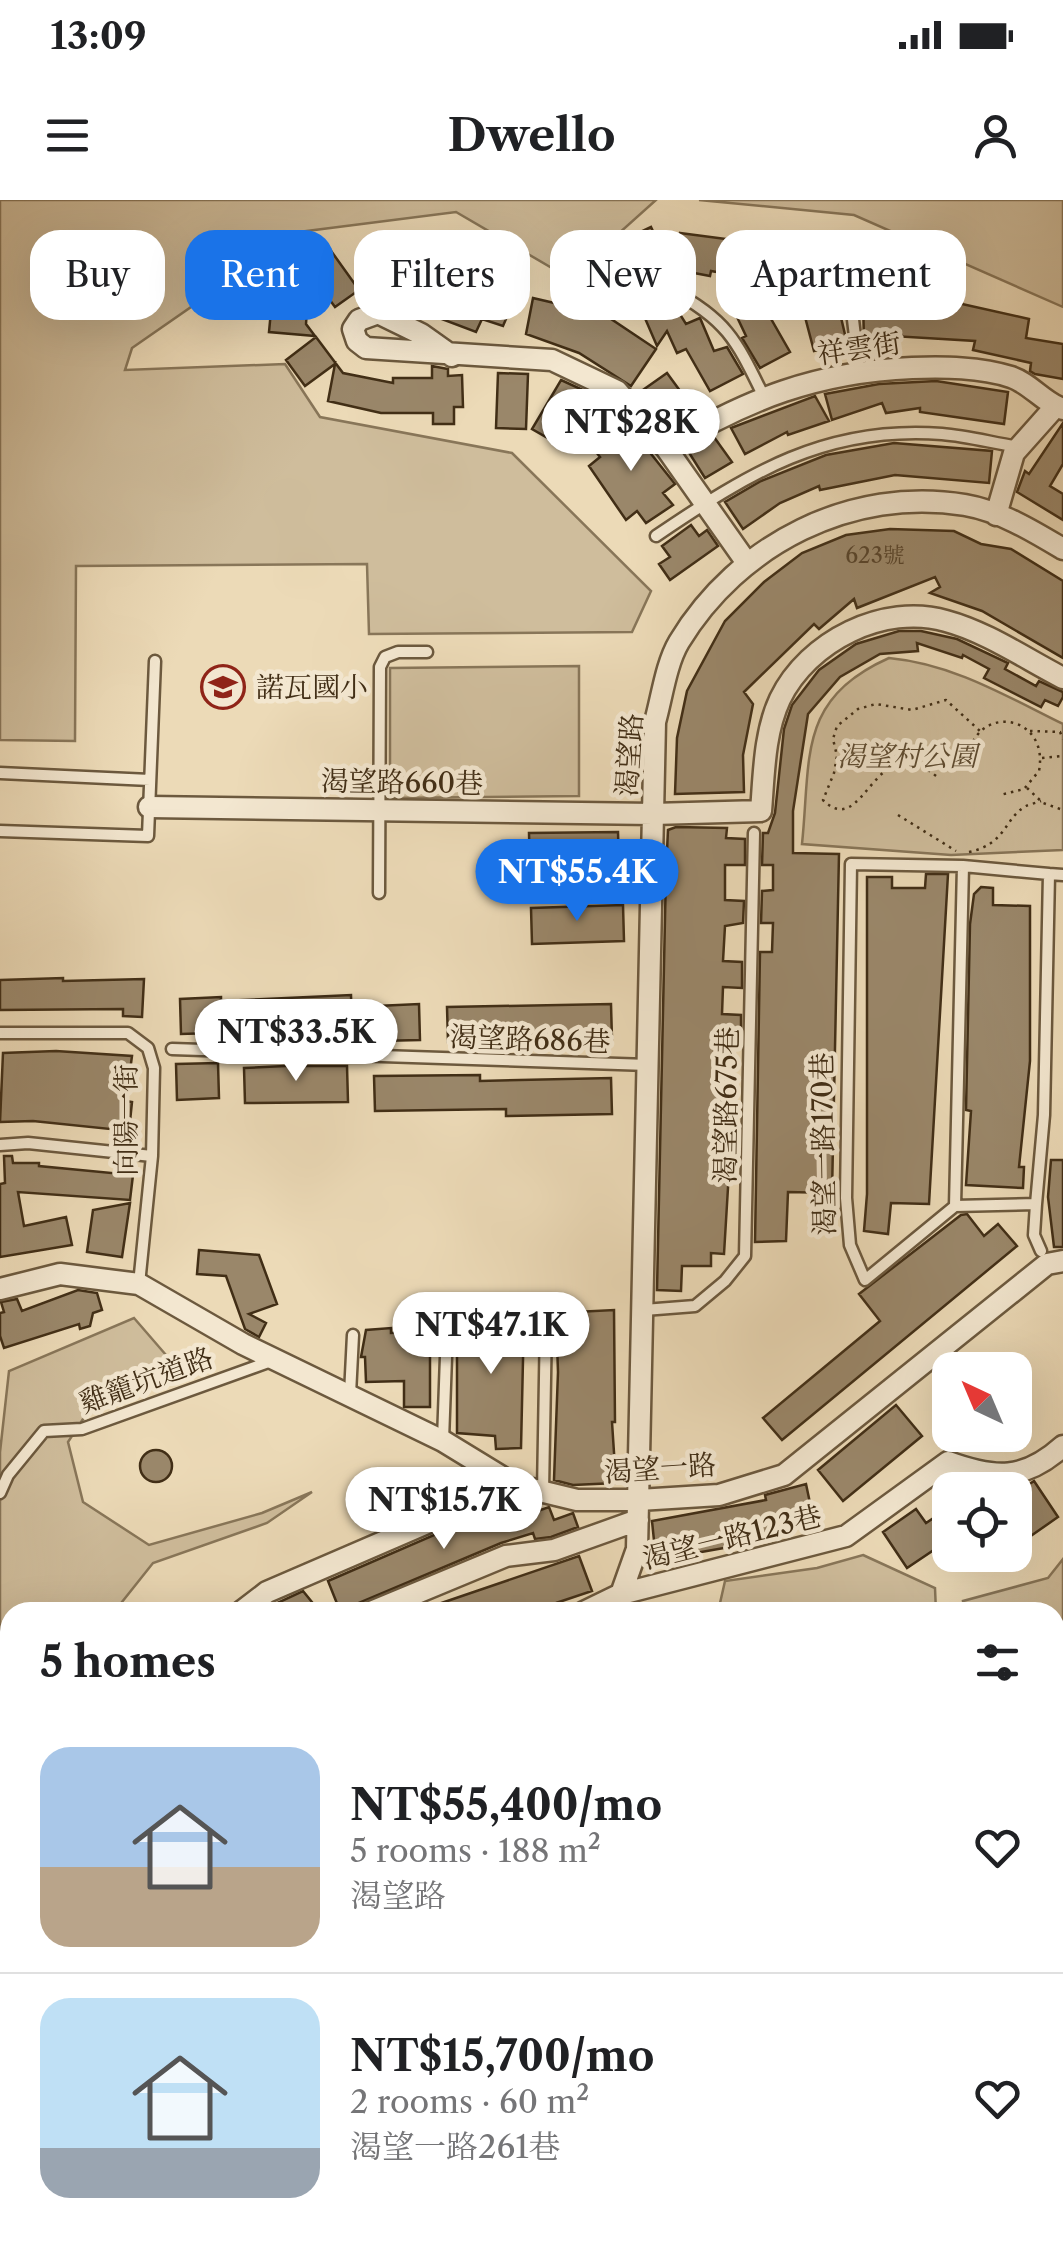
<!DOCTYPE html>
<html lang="en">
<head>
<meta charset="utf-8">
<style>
  :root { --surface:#fff; --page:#f6f6f6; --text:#202124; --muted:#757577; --line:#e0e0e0; --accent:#1a73e8 }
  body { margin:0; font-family:"Libre Caslon Text","Noto Serif TC",serif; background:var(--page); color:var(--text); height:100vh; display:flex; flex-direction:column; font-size:38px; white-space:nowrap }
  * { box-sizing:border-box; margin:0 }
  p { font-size:32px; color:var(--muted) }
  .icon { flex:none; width:55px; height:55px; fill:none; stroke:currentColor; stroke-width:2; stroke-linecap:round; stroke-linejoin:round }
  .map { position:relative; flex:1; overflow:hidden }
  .details { position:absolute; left:0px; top:1402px; width:1065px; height:642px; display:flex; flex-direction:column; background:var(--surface); border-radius:30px 30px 0 0; box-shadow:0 10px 40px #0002 }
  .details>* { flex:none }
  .hud { position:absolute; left:30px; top:30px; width:1005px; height:90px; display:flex; gap:20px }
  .needle { width:65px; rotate:316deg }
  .tools { position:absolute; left:932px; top:1152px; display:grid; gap:20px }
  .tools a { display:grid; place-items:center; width:100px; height:100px; border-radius:20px; background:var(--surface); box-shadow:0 10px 40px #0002; font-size:50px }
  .price { position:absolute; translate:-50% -85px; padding:0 22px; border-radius:35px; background:#fff; color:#222; font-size:32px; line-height:65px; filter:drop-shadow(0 2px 5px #0008) }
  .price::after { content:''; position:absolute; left:50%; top:60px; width:30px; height:22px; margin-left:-15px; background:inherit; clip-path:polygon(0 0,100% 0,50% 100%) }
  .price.current { background:var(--accent); color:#fff }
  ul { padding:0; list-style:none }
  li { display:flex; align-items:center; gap:30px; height:250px; padding:0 40px }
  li+li { border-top:2px solid var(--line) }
  li span { display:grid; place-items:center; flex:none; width:280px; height:200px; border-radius:30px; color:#555 }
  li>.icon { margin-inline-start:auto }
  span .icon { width:120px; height:120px; fill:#fffc; stroke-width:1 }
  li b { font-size:42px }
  h2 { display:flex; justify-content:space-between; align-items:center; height:120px; padding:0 40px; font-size:42px }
  .pill { padding:0 35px; border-radius:30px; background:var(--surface); box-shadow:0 10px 40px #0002; font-size:35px; line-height:90px }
  .pill.current { background:var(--accent); color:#fff }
  .status { display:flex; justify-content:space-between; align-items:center; height:70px; padding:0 50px; background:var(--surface); direction:ltr }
  .status svg { height:28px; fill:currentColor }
  header { display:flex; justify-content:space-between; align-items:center; height:130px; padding:0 40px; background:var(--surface); font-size:45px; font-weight:700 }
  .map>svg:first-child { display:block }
  .green { fill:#cfbd9c; stroke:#887659; stroke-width:2.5 }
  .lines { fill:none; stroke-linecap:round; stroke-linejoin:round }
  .stream { stroke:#857256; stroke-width:5 }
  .building { fill:#9a876a; stroke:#412e16; stroke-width:2.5 }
  .lane-casing { stroke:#6c593e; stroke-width:15 }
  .street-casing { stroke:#6c593e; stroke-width:25 }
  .path { stroke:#412e16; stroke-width:2.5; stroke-dasharray:2.5 5; stroke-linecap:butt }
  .lane { stroke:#f3e7d0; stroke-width:10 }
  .street { stroke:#f3e7d0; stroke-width:20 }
  .labels { text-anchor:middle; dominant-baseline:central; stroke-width:9; stroke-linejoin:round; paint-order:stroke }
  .number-label { font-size:22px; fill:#57442b }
  .street-label { font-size:28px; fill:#412e16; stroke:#f3e7d0 }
  .poi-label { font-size:28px; fill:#412e16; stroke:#f3e7d0; text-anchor:start }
  .park-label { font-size:28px; font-style:italic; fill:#5d4b31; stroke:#f3e7d0 }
</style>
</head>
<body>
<div class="status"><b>13:09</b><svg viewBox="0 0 49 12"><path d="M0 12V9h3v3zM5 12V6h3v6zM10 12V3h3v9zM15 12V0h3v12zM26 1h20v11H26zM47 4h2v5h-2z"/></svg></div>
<header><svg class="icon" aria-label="menu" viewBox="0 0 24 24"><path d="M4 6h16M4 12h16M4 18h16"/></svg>Dwello<svg class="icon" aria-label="person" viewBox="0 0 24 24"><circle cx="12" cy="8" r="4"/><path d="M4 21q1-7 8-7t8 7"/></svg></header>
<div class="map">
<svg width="1063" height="2043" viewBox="0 0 1063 2043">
  <rect width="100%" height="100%" fill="#ecdab7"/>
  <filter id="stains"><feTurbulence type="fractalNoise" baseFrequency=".002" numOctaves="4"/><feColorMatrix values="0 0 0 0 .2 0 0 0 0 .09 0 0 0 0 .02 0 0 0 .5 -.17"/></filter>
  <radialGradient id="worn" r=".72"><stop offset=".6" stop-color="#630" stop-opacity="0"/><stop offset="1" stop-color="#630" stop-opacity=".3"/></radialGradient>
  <path class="green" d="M0,0h656l-87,78 -113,-66 -157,20 -167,116 -7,22 160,-6 35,53 192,36 139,138 -19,41 -263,2 -2,-70 -291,2 -1,175 -75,-1z
    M699,0h364v107l-209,-92z
    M889,458c64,6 117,38 174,66v126l-112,5 -149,-11c9,-86 -5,-145 87,-186z
    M579,466v130l-189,2v-130z
    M134,1118l45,52 -94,46 -17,26 15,60 66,43 113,-32 50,-21 -45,31 -114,40 -39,49h-104v531l-10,1v-692l9,-81z
    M863,1355l72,33 1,24h-218l7,-31 92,-13z
    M1063,1359v279l-4,3 -4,-1v-228h-90l-2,-11 85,-23z
    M1063,1712v262l-8,4v-262z
    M520,2035h444l-19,8h-441z"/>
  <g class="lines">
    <path class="stream" d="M1055,1638l8,-7
      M145,2043l6,-8"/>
  </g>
  <path class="building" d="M651,27l16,34 -34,16 -16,-34z
    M680,33l99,13v-8l44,-2 1,36 5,-1 5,39 5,-1 8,34 -33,8 -14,-53 -16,3 -18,9 24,42 -30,16 -18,-30 4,-2 -17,-36 38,-19 -56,-10 -1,5 -37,-7z
    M377,46l138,52 -12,28 -21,-7 -6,13 -66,-25 5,-12 -49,-20z
    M329,48l30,42 -24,17 -30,-41z
    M599,55l26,27 -27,26 -26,-27z
    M899,58l2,36 61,4v6l67,15 -3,19 37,6v35l-28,-5 -5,-3 1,-8 -58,-13 2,-9 -82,-5v3l-29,2 -2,-81z
    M273,90l35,4 -2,30 9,12 -46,-4z
    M533,98l30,7 2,-4 40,14 51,34 -25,37 -52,-33 -53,-19z
    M671,100l15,24 14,-6 14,33 13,-4 16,27 -33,17 -24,-42 -9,4 -10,-22 -10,15 -16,-37h11z
    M316,137l27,36 50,10v-5h39v-12l16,3v7l14,-1 1,32h-9v17h-21v-11h-52l-53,-12 7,-37 -30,22 -19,-26z
    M498,173l30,1 -2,55 -30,-1z
    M667,173l19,26 -26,19 -20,-26z
    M561,180l22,10 -6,10 13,8 -17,28 -13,-7 -7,12 -21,-12z
    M936,181l72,11 -4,32 -84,-12v-4l-34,5 -4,-10 -50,17 -7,-26 54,-10z
    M815,196l14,25 -41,14 -1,-3 -42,22 -14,-26z
    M616,223l9,12 7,-5 43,54 -12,9 10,12 -27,18 -9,-12 -11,9 -37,-54 11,-9 -11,-14z
    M1063,223v41l-13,22 13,8v26l-46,-28 8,-21 4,3z
    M714,237l18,25 -27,16 -17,-27z
    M894,243l98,8 -3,32 -94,-8 -75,15 -1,-4 -39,17 -37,26 -18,-27 36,-21 65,-26z
    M691,325l8,11 8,-6 11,16 -48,34 -11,-16 11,-7 -8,-11z
    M890,329l64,2 27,13 30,5 52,32v77l-81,-47 -52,-18 10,-6 -5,-10 -78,31 -3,-9 -35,30 -5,-5 -70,68 9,12 -10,51 1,37 -69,2 2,-56 10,-47 38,-70 39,-39 38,-29 44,-18z
    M899,431h22l36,8 51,24 -3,6 31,17 3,-5 24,11v5l-5,9 -13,-6 -4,7 -57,-29 5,-9 -26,-14 -1,3 -45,-15 1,8 -38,3 -40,23 -32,37 -15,97v42l46,1 -7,339 -44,-1 -2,49 -31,1 5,-290h12l1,-29h-12l1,-32 11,-1v-25h-11l1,-32h5l7,-20 9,-84 8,-24 27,-35 37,-26z
    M676,627l51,1 -1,10 19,1v26h-20v35l19,1 -1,22 -18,3 -2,35 19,1v26l-19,-1 -1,27 19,1v26l-20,-1 -1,29h14l-4,77 -13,-1 -1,26h13l-5,83 -13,-1v13h-29l-1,25 -24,-1 9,-418 2,-42z
    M618,632l1,35 -89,2 -1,-36z
    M926,674h22l-19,330 -38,-1 -3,31 -24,-3 3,-37v-317h25v11h33z
    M981,687l12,1v17l37,1v155l-11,106h5l-1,21 -57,-3 5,-74 -5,-1 4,-186 4,-30z
    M623,705l1,36 -92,3 -1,-36z
    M63,778v3l81,-2 -2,38 -19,-1v-7l-123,1v-30z
    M351,795l1,36 -105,5v-4l-66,2 -1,-35 41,-2v4z
    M419,804l1,36 -42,1 -1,-35z
    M611,804l1,35 -164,3 -1,-35z
    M56,851l76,5 -6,45 6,1 -3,29 -96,-10 -33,1 3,-69z
    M218,863l1,35 -42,2 -1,-36z
    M285,866h62l1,36 -103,1 -1,-35z
    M480,875v6l131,-3 1,36 -106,2v-7l-131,2 -1,-35z
    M4,956h8l1,7h26v3l94,9 -3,25 -112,-8 6,34 42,-9 6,28 -72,12v-73l5,-1z
    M1051,960h12v87h-9l-6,-50z
    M130,1003l-8,54 -35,-5 6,-42z
    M967,1014l17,22 14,-12 19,22 -235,194 -19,-22 117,-97 -21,-27 102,-79z
    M199,1050l60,5 18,49 -28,10 17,9 -7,14 -14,-8 -19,-53 -29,-2z
    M78,1090l19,3 5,17 -9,3 -3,13 -10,3 -1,-5 -75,24 -4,-12v-23l4,-1 -3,-10 16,-3 5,12z
    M614,1110l1,112h-3l4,61 -43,2 -19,-5 4,-108 -2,-59z
    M483,1113v4l41,-1 -3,132 -25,1 -1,-13 -38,-3v-119z
    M391,1128v5l39,-2v76h-26v-26l-38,1 -1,-25h-4l5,-27z
    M896,1205l26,31 -79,65 -25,-31z
    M140 1266a16 16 0 1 1 32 0a16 16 0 1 1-32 0Z
    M1034,1281l24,36 -33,23 -10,-15v-31z
    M806,1284l8,38 -57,12 1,8 -102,18 -4,-39 114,-21 -1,-5z
    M508,1303l7,16 34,-12 5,13 19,-7 5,14 -27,10 -16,2 -2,-6 -32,10 -161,68 -12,-30z
    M950,1307v32l-43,29 -24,-36 33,-23 10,14z
    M579,1356l13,35 -36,12 -31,9h-110z
    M303,1391l17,21h-57l12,-8z"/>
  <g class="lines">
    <g class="lane-casing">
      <path id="lane" d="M847,69l12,101
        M642,100l29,-10c57,30 66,52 93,107
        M656,336c93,-63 170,-111 286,-102 25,2 51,9 77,13
        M0,573l150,7
        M0,631l148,5 7,-175
        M963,666l-112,-2 -5,334 4,47 15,35 90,-74 81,-2 -2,31 7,16
        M533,688l118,4
        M379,693l1,-226 5,-10 13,-5h29
        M0,833h128l20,15 6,20 -2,88 -13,128
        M172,849l476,16
        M0,945l28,-2 124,13
        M1036,1004l8,-89 5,-241 14,1
        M955,1006l8,-340 86,8
        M644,1110l51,-4 30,-25 20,-25 9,-423
        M350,1194l3,-59
        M443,1240l4,-111
        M543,1291l3,-169
        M0,1293l8,-18 36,-44 38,-2 192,-69"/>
    </g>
    <g class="street-casing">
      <path id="street" d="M452,156l-31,-22 -43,-21 -19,7 -6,9 4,12 9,7 186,12 65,31 49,57 81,115
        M666,248c81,-49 151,-76 246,-80 32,-1 68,-1 99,9 19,6 33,26 52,32
        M996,315l18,-62 41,-46
        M149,607l504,7 108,-3c3,-36 3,-78 19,-112 28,-58 104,-96 166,-78 41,11 80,38 117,57
        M0,1089l60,-15 79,10 104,60 200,97 72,44 62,15h62l80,-5 65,-20 263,-211 16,-3
        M621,1394l225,-58 102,-74c47,17 76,19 115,-16
        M241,1412l26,-20 248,-107
        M371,1412l135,-56 48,-6 84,-30
        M584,1412l37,-18 16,-45 18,-827c7,-25 11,-58 24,-80 59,-98 173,-156 286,-137 35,6 68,26 98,44"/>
    </g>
    <path class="path" d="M1030,531l30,1 3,7
      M1042,558l21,-2
      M968,563c2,-60 82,-52 71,8l-15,18 -24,6
      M936,576c-62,-52 -71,66 -113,24l11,-27 3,-17 -4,-17 4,-13 21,-17 18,-5 36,6 34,-10 34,31
      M1027,588l16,15 20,7
      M898,615l58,36
      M969,652c38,-8 35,-34 57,-46 4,-2 10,-3 15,-5"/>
    <use href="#lane" class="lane"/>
    <use href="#street" class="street"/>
  </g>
  <defs>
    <g id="school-ring" transform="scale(2.25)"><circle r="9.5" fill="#f3e7d0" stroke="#8f2418" stroke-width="1.5"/><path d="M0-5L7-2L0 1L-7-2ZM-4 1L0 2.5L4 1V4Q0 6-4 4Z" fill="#8f2418"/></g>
  </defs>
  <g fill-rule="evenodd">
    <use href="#school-ring" x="223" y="487"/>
  </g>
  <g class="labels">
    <g class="number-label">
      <text x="875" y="355">623號</text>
    </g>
    <g class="street-label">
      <text transform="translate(859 148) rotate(-8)">祥雲街</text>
      <text transform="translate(629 555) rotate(-86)">渴望路</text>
      <text transform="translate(402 582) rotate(1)">渴望路660巷</text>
      <text transform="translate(530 839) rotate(2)">渴望路686巷</text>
      <text transform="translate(726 905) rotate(-89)">渴望路675巷</text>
      <text transform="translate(126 920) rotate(-90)">向陽一街</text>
      <text transform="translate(823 944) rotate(-91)">渴望一路170巷</text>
      <text transform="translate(146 1180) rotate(-20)">雞籠坑道路</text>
      <text transform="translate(660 1268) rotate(-4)">渴望一路</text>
      <text transform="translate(732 1337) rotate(-14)">渴望一路123巷</text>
    </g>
    <g class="poi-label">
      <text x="256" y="487">諾瓦國小</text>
    </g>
    <g class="park-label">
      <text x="907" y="556">渴望村公園</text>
    </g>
  </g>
  <rect width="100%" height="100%" filter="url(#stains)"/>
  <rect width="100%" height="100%" fill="url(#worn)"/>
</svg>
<div class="tools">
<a><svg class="needle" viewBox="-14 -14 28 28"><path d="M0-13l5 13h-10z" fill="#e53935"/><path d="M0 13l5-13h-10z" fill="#757577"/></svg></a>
<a><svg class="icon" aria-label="locate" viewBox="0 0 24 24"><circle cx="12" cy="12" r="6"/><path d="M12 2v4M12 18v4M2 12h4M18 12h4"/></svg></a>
</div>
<b class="price" style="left:631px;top:274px">NT$28K</b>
<b class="price current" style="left:577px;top:724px">NT$55.4K</b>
<b class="price" style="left:296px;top:884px">NT$33.5K</b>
<b class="price" style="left:491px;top:1177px">NT$47.1K</b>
<b class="price" style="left:444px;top:1352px">NT$15.7K</b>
<div class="hud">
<a class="pill">Buy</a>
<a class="pill current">Rent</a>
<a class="pill">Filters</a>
<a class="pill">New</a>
<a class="pill">Apartment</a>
</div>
<section class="details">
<h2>5 homes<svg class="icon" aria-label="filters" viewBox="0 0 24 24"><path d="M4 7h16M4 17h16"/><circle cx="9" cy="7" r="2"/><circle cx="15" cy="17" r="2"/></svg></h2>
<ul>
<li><span style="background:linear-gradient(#a9c7e8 60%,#b9a48a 0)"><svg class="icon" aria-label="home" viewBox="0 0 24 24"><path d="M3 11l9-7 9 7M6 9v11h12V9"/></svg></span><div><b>NT$55,400/mo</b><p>5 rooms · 188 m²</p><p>渴望路</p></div><svg class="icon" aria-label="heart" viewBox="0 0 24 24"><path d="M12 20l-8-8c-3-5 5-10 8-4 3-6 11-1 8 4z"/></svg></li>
<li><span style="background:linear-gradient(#bfe0f5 75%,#9aa5b1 0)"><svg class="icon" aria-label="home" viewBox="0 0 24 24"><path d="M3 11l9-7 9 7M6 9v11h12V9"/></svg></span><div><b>NT$15,700/mo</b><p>2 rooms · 60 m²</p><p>渴望一路261巷</p></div><svg class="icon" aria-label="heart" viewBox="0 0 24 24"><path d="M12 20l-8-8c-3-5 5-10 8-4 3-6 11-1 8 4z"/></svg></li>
</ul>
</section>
</div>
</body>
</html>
